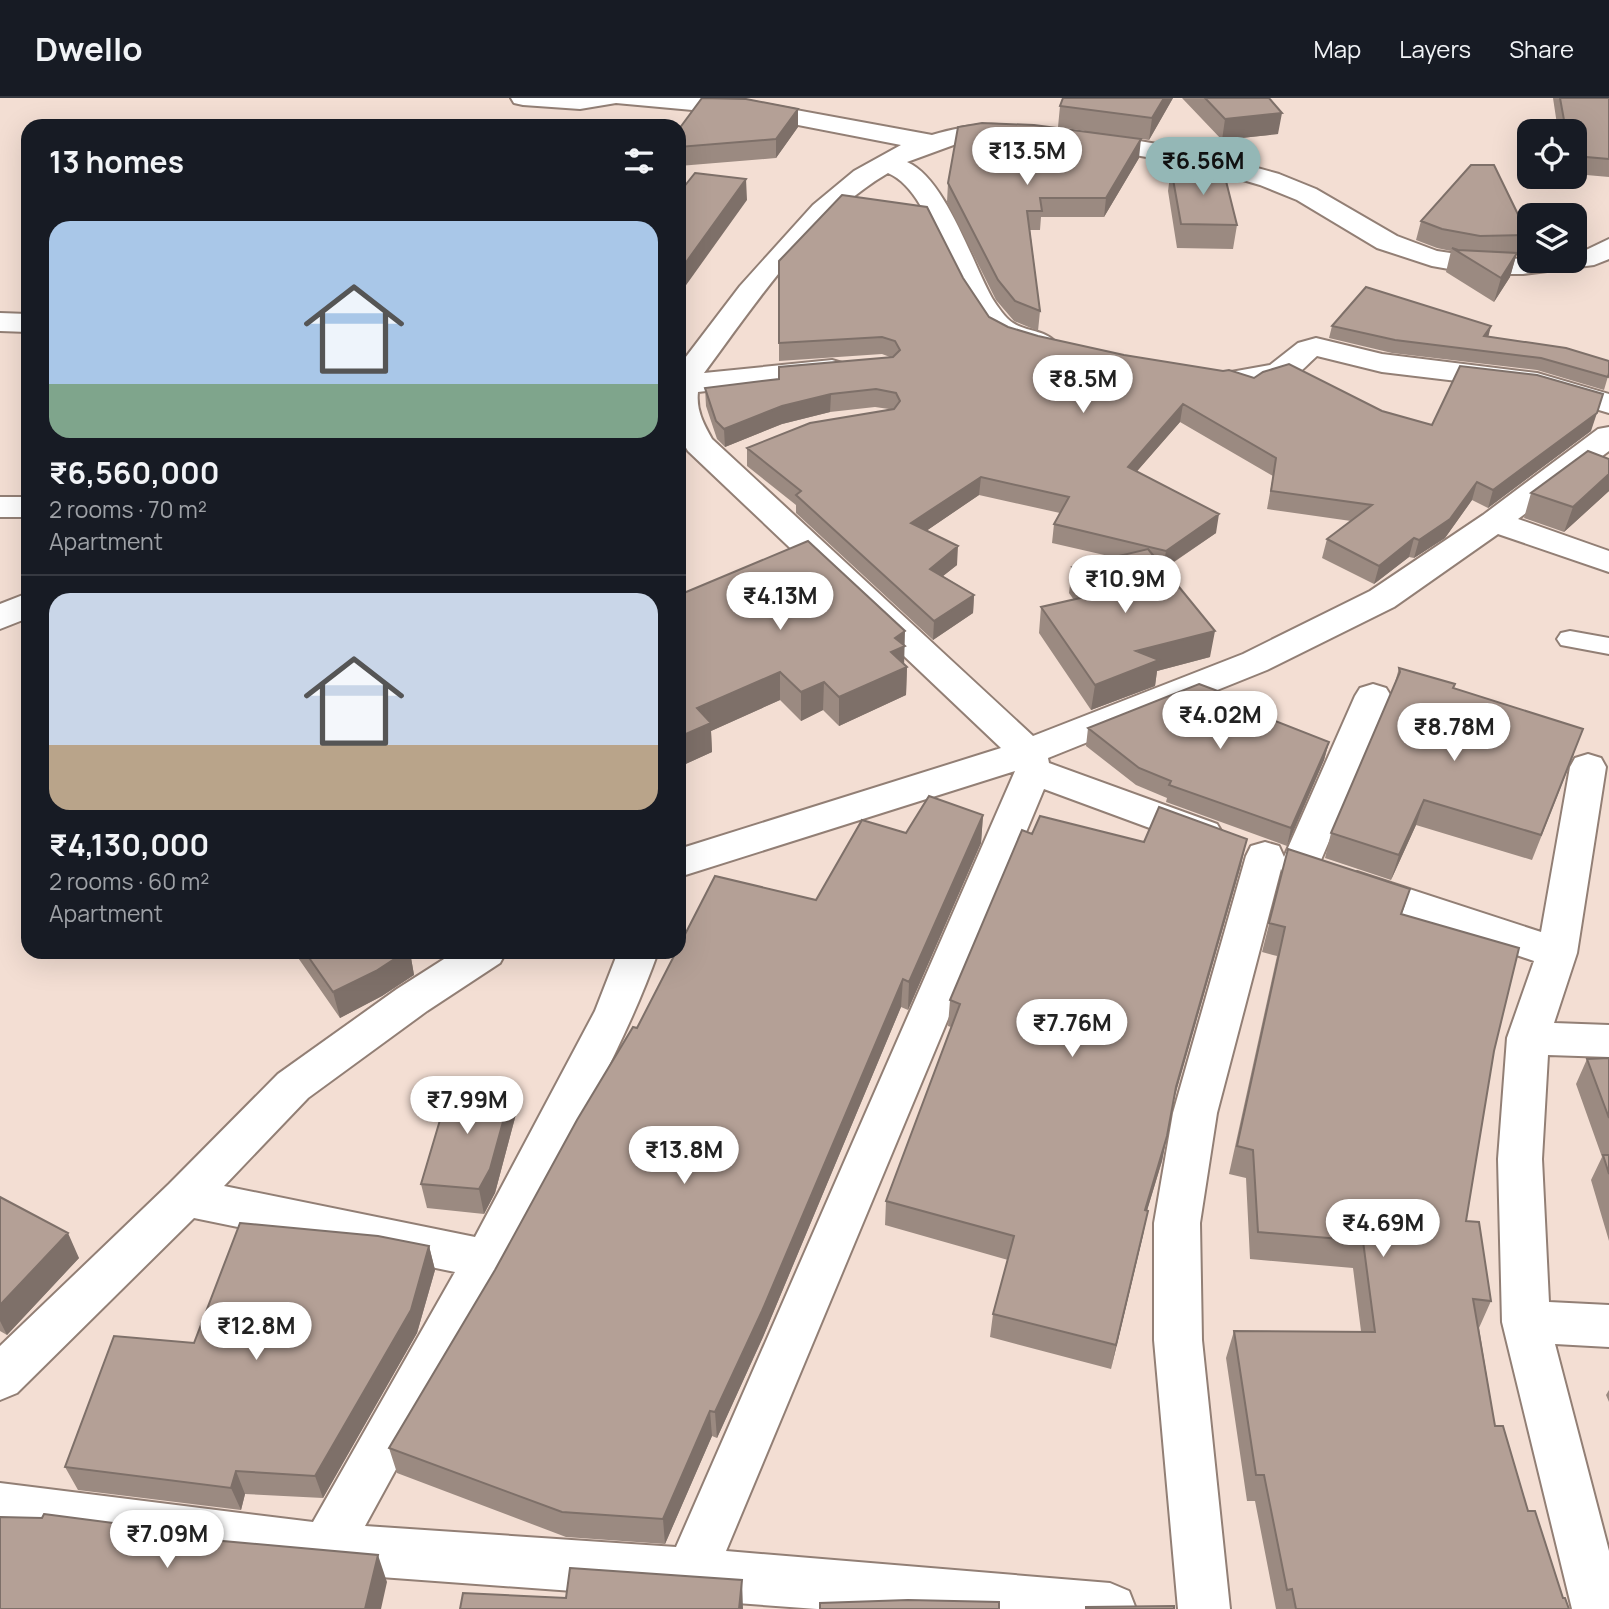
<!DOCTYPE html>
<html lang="en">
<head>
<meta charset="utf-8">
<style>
  :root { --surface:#171b24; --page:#242831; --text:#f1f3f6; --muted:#9ea1a6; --line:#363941; --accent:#94b7b6 }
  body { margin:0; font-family:Manrope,sans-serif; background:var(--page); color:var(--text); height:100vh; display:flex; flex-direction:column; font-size:26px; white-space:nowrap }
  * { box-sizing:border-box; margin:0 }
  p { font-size:23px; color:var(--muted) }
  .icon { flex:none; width:38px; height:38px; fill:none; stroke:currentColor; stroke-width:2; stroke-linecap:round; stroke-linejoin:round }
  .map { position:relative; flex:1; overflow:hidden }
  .side { position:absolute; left:21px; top:21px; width:665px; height:840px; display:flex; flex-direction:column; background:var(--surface); border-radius:21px; box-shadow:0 7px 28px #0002 }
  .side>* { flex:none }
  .fabs { position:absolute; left:1517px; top:21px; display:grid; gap:14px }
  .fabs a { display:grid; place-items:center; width:70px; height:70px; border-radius:14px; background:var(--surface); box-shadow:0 7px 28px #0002; font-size:35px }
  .price { position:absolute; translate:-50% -60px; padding:0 16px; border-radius:24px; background:#fff; color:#222; font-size:23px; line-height:46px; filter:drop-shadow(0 2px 4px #0008) }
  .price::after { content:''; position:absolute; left:50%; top:42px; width:21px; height:16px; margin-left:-10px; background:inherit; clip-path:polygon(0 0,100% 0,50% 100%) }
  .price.selected { background:var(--accent); color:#111 }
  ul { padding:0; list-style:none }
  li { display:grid; align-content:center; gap:14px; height:371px; padding:0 28px }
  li+li { border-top:2px solid var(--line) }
  li span { display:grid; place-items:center; height:217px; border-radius:21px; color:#555 }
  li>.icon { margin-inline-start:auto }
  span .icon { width:126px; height:126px; fill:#fffc; stroke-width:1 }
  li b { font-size:30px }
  h2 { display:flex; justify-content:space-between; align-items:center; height:84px; padding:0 28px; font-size:30px }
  header { display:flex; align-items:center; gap:42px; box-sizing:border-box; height:98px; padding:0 35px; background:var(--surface); border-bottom:2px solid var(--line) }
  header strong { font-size:33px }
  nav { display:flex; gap:38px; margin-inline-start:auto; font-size:24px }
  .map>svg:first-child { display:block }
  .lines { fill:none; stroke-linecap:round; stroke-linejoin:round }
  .service-casing { stroke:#927f75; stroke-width:4 }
  .minor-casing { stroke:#927f75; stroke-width:4 }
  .service { fill:#fff; fill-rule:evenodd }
  .minor { fill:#fff; fill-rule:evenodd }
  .wall { fill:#9b8a81 }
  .shaded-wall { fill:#7e7069 }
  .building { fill:#b4a096; stroke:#7e7069; stroke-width:2 }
</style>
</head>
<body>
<header>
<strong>Dwello</strong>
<nav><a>Map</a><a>Layers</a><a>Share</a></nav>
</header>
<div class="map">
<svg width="1609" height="1511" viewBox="0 0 1609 1511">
  <rect width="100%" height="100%" fill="#f3ded3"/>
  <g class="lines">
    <g class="service-casing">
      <path id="service" d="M1570,533l39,7v16l-48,-9 -4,-6 4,-6z"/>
    </g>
    <g class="minor-casing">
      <path id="minor" d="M511,0h205l31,3 185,34c26,-8 60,-14 87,-7l4,5 -4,5 -60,5 -52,19c38,16 65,100 85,136 5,8 14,21 21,25 14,9 34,7 44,21l-5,6c-13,4 -23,-1 -36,-6 -7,-3 -19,-5 -25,-10 -45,-35 -54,-140 -103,-161 -78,46 -131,129 -184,200l128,-13 10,3 5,6 -5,6 -144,17c-2,18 5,31 14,47l321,297 210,-82 127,-63 113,-76 115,-86 11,-2v24l-91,68 91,32v21l-111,-38 -104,73 -127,63 -219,88 1,5 168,61 6,10 -6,10 -13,4 -160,-59 -318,762 384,32 19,8 7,18h-319l-491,-36 -326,-42v-48l313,39 142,-250 -261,-54 -177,175 -17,7v-54l169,-162 109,-110 119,-85 58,-37h51l-6,11 -73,48 -119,87 -84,88 251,51 120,-226 23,-59h40c-27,76 -65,145 -101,217 -62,120 -127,238 -192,357l311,21 339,-776 -336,106v-28l322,-101 -313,-297 -9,-15v-70l61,-80 73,-81 41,-34 47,-26 -154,-30 -131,-12 -36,6 -57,-4 -9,-2z
        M1087,34l105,18 87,24 37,15 81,47 40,15 40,6 98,4v-9l11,-2 23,-11v20l-15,6 -71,9h-46l-45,-8 -55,-18 -80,-48 -37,-15 -68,-20 -114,-20 -4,-5 4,-5z
        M0,215l28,1v18l-28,-1z
        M1316,240l66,16 155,19 72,21v19l-77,-23 -150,-18 -65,-16c-8,7 -16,16 -25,22 -14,9 -45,10 -61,6l-4,-6 4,-6 39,-7 28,-22z
        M0,399h28v20h-28z
        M28,495v25l-28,11v-25z
        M1373,586l13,4 5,8 -73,171 -5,10 -14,4 -14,-4 -4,-8 -64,244 -17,110 2,117 28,269h-52l-24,-269v-117l19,-110 73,-257 5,-10 14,-4 14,4 5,11 71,-161 5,-8z
        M1588,656l13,4 5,9 -29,186 -23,70 55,2v32l-61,-2 -6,104 7,143 60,3v42l-54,-3 54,207v58h-37l-70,-287 -4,-163 9,-121 27,-77 -191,-65 -6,-10 6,-10 14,-4 184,60 29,-165 5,-9z"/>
    </g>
    <use href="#service" class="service"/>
    <use href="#minor" class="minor"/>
  </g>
  <path class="wall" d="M1063,0h110l-24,42 -91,-13 2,-21z
    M1182,0h87l9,36 -56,6z
    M1553,0h56v79l-34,-3v-43h-17z
    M798,29l-22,31 -97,8v-37z
    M1139,60l-35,59h-63l-1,13h-10l10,81 -2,20 -24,-10 -18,-21 -49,-98 1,-19z
    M1171,70l66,57 -4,24 -56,-1 -9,-57z
    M1421,123l107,14 -5,20h-7l-6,22 -16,25 -48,-30 5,-21 -14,-3 -21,-8z
    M779,163l184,17 26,39 19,10 30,9 86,19 130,23 178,47 159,6 -103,77 -16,-8 -27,38 -31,20 -5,-1 -35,27 -52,-26 5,-19 24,-18 -84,-12 6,-33 -93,-54 -43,49 79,62 -52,36 46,88 -53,14 -2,15 -64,24 -52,-77 2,-26 33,-7 -5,-7 3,-26 41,-10 -61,-14 2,-19 6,-11 -81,-18 -53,36 31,34 -14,11 31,19 -1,18 -40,27 -137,-127v-8l-49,-39v-18l142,-39 -14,-2 -45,5 -48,12 -57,23 -8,-8 -11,-33 -1,-18 74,-9 111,-22 -8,-3 -103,7z
    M1332,228l156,11 121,36 -5,17 -67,-20 -145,-17 -63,-15z
    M1609,361v32l-45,41 -40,-14 7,-25z
    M679,497l225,69 3,3 -1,28 -67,31 -16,-16 -22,11 -21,-21 -69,31 1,21 -33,15z
    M1399,570l55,20 120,66 -42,106 -116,-35 -25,55 -66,-22 6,-25 63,-147z
    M1273,622l56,22 -5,18 -37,86 -121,-44 1,-4 -31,-13 -50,-39 2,-18z
    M983,717l-2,28 -73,167 -7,-3 -138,330 -46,101 -5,-2 -47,108 -99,-7 -169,-64 -8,-25 106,-178 321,-370 90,-67z
    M1032,736l112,8 97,23 -68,238 -11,58 -15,49 -4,25 -32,134 -121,-32 3,-23 15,-54 -123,-35 1,-24 65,-174 -3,-1 2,-26z
    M1288,751l122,40 -8,25 92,137 -28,170 25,80 -12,27 16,98 68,172 6,11h-293l-21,-108h-8l-21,-143 8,-27h127l-8,-63 -103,-9 -4,-81 -17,-4 48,-218 -15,-4z
    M294,854h116l4,23 -32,21 -42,22z
    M1609,960v183l-18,-61 11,-23 -26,-73 11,-25z
    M516,1016l-21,79 -11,21 -57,-6 -6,-24z
    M0,1099l79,61 -72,77 -7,-4z
    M429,1148l6,24 -18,63 -94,165 -78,-4 -4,16 -163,-20 -13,-23 129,-124z
    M1609,1292v12l-3,-7z"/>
  <path class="shaded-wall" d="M1164,0h9l-24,42 3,-22z
    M798,11v18l-22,31v-19z
    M1282,15l-4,21 -56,6 3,-21z
    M1141,41l-2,19 -35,59 2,-19z
    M746,81l1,21 -68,95v-23z
    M1517,155l-7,24 -16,25 7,-24z
    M1491,228l-3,12 -4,-2z
    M831,296l-1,18 -48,12 -57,23 -1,-18 58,-23z
    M1183,306l-3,18 -55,63 3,-18z
    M1597,315l-6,18 -103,77 5,-18z
    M1609,376v17l-45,41 9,-25z
    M981,379l-2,18 -69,47 1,-19z
    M1477,384l-5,18 -27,38 -31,20 5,-18z
    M1219,416l-3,19 -53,36 3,-18z
    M1414,440l-5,19 -35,27 5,-18z
    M958,448l-1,19 -28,22 1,-18z
    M974,497l-1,18 -40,27 1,-19z
    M905,533l-1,37 3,-1 -1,28 -67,31v-29l52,-45 4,-14z
    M1215,533l-5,26 -53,14 -2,15 -64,24 4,-25 41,-34z
    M780,574v28l-69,31 1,21 -33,15v-30l18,-29z
    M824,584l-1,28 -22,11v-29z
    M1329,644l-5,18 -37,86 4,-18z
    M1424,702l-8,25 -25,55 8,-25z
    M983,717l-2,28 -73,167 1,-28z
    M1247,741l-6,26 -71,247 6,-25z
    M405,854h5l4,23 -32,21 -42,22 -7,-26z
    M903,881l-2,28 -138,330 -46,101 -2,-26z
    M512,991l4,25 -21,79 -11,21 -5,-25z
    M1167,1038l-5,25 -22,73 5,-24z
    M1148,1113l-5,24 -32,134 5,-24z
    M68,1135l11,25 -72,77 -7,-14v-16z
    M429,1148l6,24 -18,63 -94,165 -8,-22z
    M710,1313l2,25 -47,108 -2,-25z
    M236,1373l9,23 -4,16 -10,-22z
    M378,1457l9,27 -6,27h-16z
    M742,1482l1,29h-4z"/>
  <path class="building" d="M702,0l44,1 52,10 -22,30 -97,8v-18z
    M1063,0h101l-12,20 -92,-12z
    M1205,0h64l13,15 -57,6z
    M1560,0h49v61l-34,-3v-25h-9z
    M982,25l52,2 107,14 -35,59h-66l2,13h-15l13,100 -25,-10 -17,-21 -50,-97 10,-56z
    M1471,67h23l34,70 -48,1 -38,-7 -21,-8z
    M1171,70l52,1 14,56 -56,-1z
    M695,75l51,6 -67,93v-79z
    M842,97l85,12 36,71 26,39 19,10 30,9 86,19 99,16 6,-1 25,8 9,-6 26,-8 93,47 50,14 28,-59 77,9 66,19 -6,19 -104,77 -16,-8 -27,37 -31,21 -5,-2 -35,28 -52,-27 45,-34 -101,-14 5,-33 -93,-54 -55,63 91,47 -53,37 -112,-27 15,-27 -88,-20 -70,46 47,23 -28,23 44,26 -40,26 -138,-126 5,-4 -54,-43 63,-25 84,-14 6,-8 -4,-8 -20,-4 -45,5 -49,12 -58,23 -8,-8 -11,-33 74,-9v-12l114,-10 7,-7 -5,-9 -13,-4 -103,6v-82z
    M1452,150l6,2 59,3 -16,25z
    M1366,189l125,39 -7,10 82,12 43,13v12l-1,4 -67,-19 -146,-18 -63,-14z
    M1588,353l21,8v15l-36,33 -42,-14z
    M808,443l97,90 -10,7 10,8 -14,6 16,15 -68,30 -15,-15 -23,10 -21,-20 -83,36 14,15 -32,14v-142z
    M1148,451l67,82 -79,20 23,9 -64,25 -54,-78 52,-12 -21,-28z
    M1399,570l56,16 -2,4 130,41 -42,106 -117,-35 -25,55 -68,-22 69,-161z
    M1199,586l75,28 -4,7 59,23 -38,86 -122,-43 2,-4 -32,-13 -51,-40z
    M929,698l54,19 -74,167 -6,-3 -141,332 -47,101 -5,-1 -47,108 -101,-7 -173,-64 106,-178 82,-150 56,-93 4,1 39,-76h3v-6l36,-70 101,24 46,-80 44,13z
    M1159,709l88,32 -71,248 -9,49 -22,74 3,1 -32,134 -123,-31 21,-78 -128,-35 74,-197 -10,-4 72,-170 10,4 8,-18 104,26z
    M1288,751l122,40 -9,25 118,34 -25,103 -28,170 13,1 12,79 -18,-2 22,127h8l25,85h7l28,87h2l4,11h-273l-4,-20 -5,1 -23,-115h-8l-22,-144 141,1 -12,-91 -105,-9 -5,-82 -16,-4 48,-219 -16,-4z
    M305,854h100l-29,19 -43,21z
    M1609,960v60l-22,-59z
    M451,985l61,6 -22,80 -11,20 -58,-5z
    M1603,1057h6v19z
    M0,1099l68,36 -68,72z
    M240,1125l138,13 51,10 -18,64 -96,166 -79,-5 -5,17 -166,-21 49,-131 80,7z
    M44,1416l169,22 -1,4 166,15 -13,54h-365v-92l42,1z
    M570,1470l172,12 -3,29h-279l3,-16 103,5z
    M908,1502l91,2v7h-179v-6z
    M1174,1508v3h-88v-2z"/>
</svg>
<div class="fabs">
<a><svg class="icon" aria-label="locate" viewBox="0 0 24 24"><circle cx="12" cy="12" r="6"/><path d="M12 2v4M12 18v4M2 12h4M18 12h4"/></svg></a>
<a><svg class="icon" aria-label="layers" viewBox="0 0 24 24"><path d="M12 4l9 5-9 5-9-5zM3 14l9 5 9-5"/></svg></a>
</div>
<b class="price" style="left:1027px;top:89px">₹13.5M</b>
<b class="price selected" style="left:1203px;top:99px">₹6.56M</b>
<b class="price" style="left:1083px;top:317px">₹8.5M</b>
<b class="price" style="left:1125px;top:517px">₹10.9M</b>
<b class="price" style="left:780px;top:534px">₹4.13M</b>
<b class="price" style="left:1220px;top:653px">₹4.02M</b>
<b class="price" style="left:1454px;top:665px">₹8.78M</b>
<b class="price" style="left:1072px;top:961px">₹7.76M</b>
<b class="price" style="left:467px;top:1038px">₹7.99M</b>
<b class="price" style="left:684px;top:1088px">₹13.8M</b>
<b class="price" style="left:1383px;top:1161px">₹4.69M</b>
<b class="price" style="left:256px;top:1264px">₹12.8M</b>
<b class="price" style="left:167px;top:1472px">₹7.09M</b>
<section class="side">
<h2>13 homes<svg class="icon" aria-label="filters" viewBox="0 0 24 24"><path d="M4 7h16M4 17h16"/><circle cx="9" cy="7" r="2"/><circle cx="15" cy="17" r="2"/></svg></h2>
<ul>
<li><span style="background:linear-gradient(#a9c7e8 75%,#7fa58c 0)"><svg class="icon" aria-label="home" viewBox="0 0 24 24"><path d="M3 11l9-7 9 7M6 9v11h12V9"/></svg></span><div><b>₹6,560,000</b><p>2 rooms · 70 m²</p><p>Apartment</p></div></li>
<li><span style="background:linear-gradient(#c9d6e8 70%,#b9a48a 0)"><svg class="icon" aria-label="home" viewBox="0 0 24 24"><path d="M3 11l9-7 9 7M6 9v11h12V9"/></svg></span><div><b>₹4,130,000</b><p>2 rooms · 60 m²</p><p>Apartment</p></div></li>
</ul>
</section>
</div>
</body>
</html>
